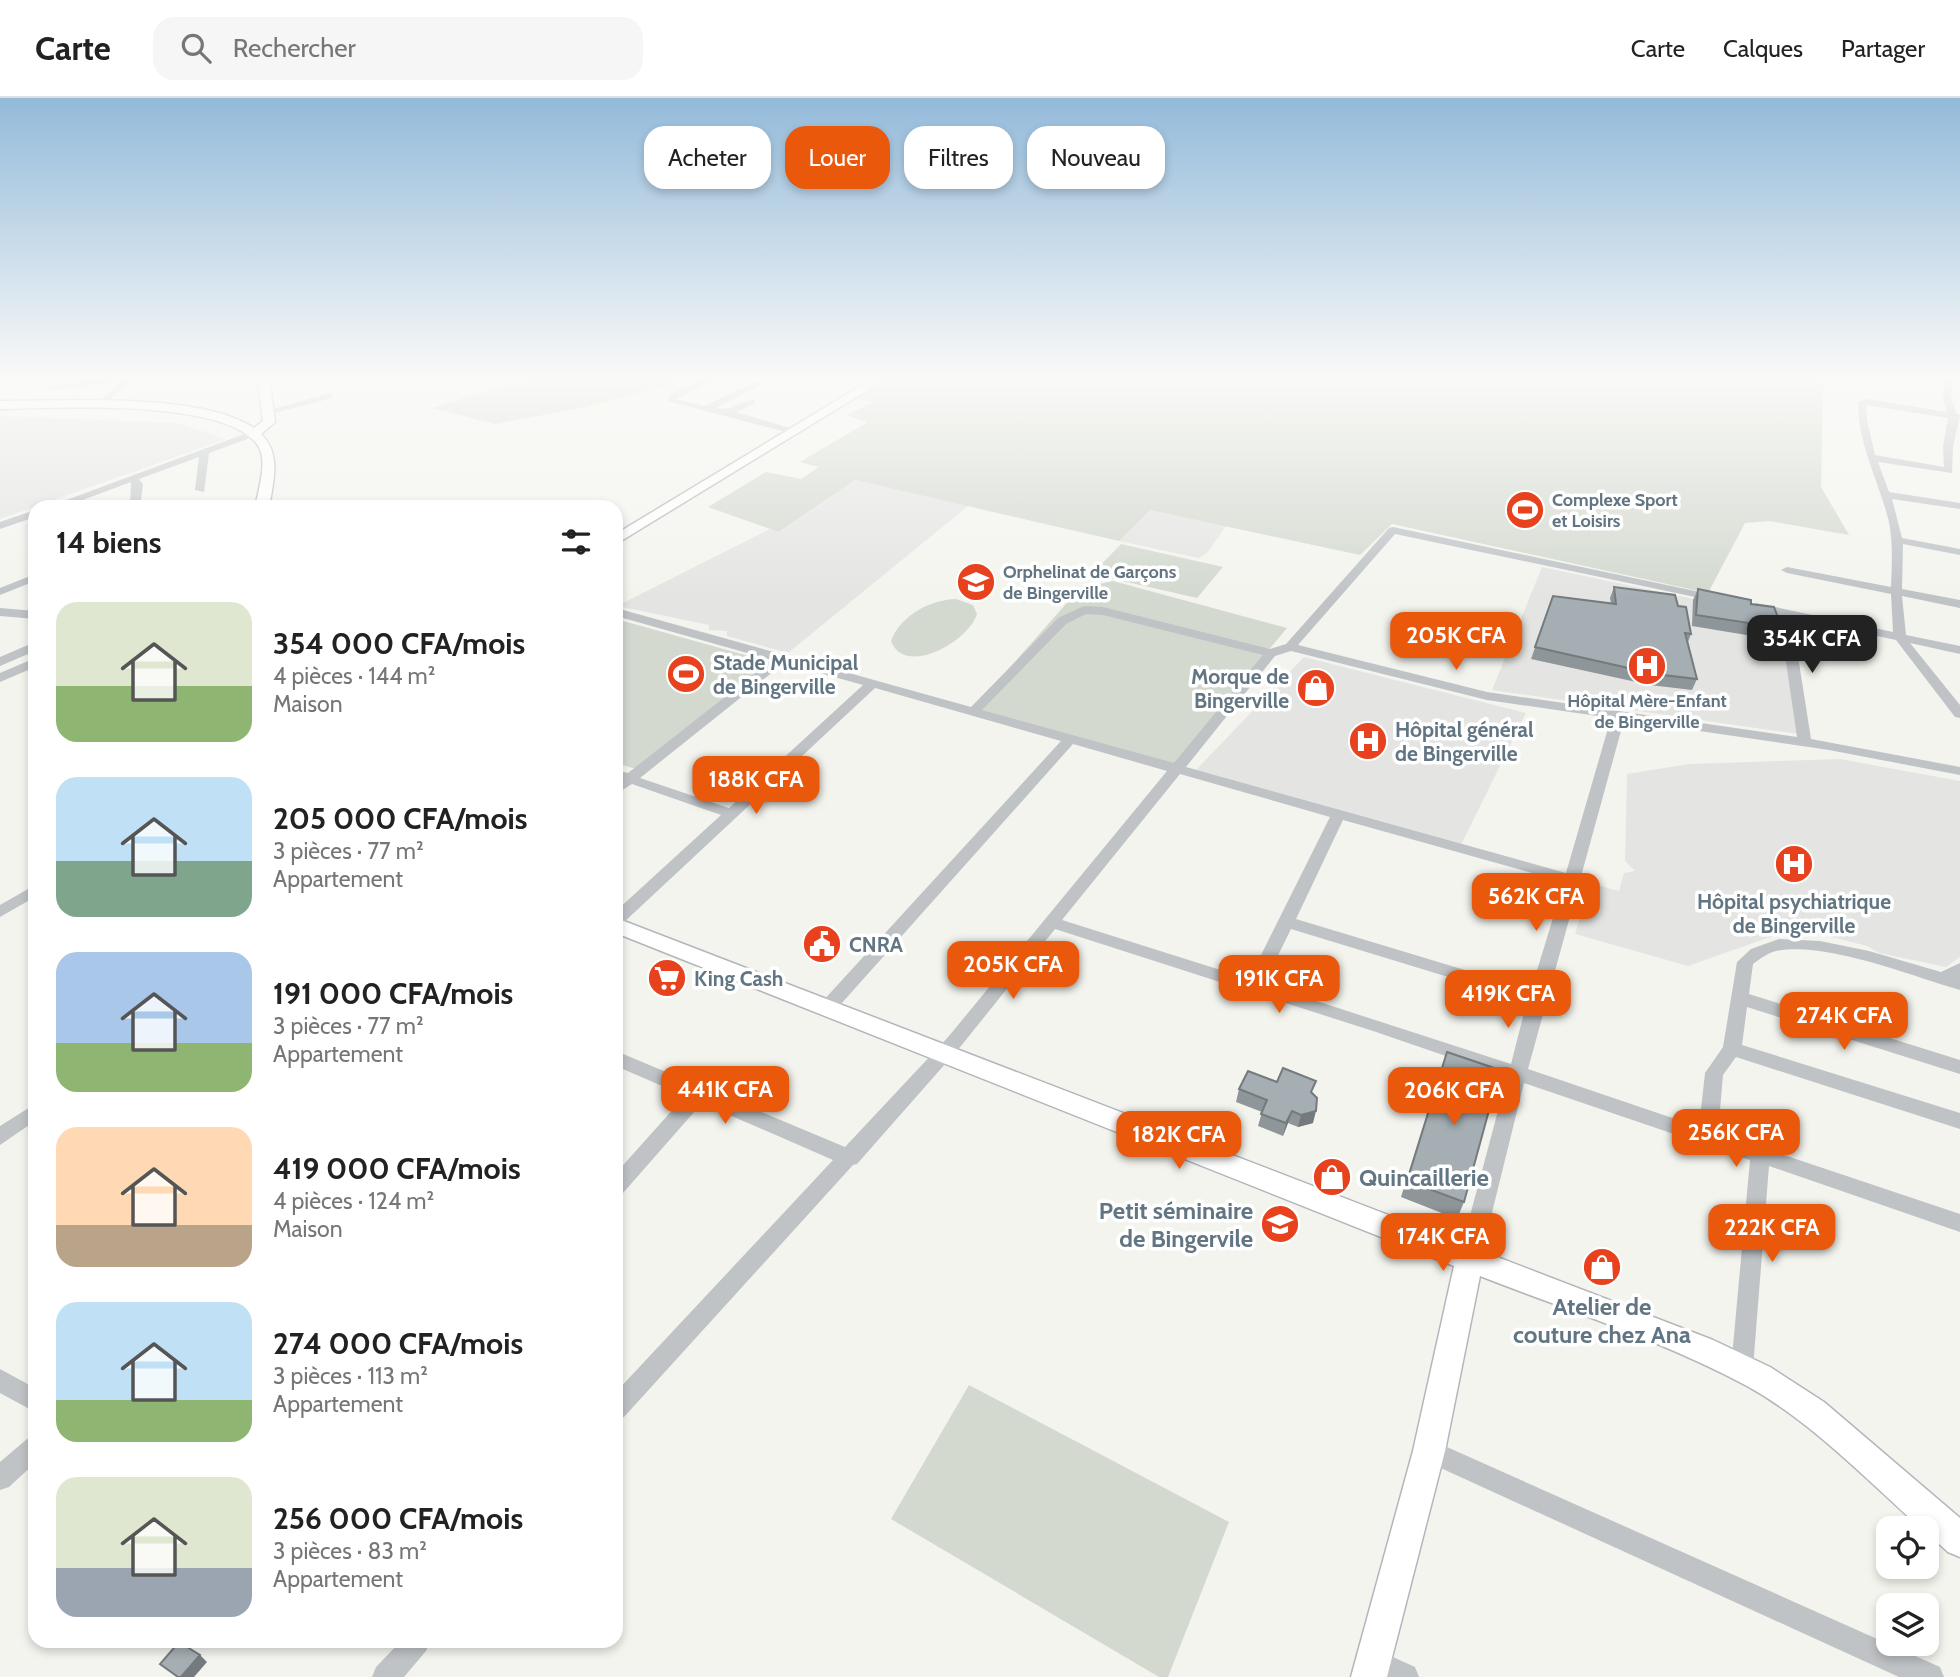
<!DOCTYPE html>
<html lang="fr">
<head>
<meta charset="utf-8">
<style>
  :root { --surface:#fff; --page:#f6f6f6; --text:#222; --muted:#767676; --line:#e0e0e0; --accent:#ea580c }
  body { margin:0; font-family:Cabin,sans-serif; background:var(--page); color:var(--text); height:100vh; display:flex; flex-direction:column; font-size:26px; white-space:nowrap }
  * { box-sizing:border-box; margin:0 }
  p { font-size:23px; color:var(--muted) }
  .icon { flex:none; width:38px; height:38px; fill:none; stroke:currentColor; stroke-width:2; stroke-linecap:round; stroke-linejoin:round }
  .map { position:relative; flex:1; overflow:hidden }
  .panel { position:absolute; left:28px; top:402px; width:595px; height:1148px; display:flex; flex-direction:column; background:var(--surface); border-radius:21px; box-shadow:0 4px 10px #0003 }
  .panel>* { flex:none }
  .hud { position:absolute; left:644px; top:28px; width:665px; height:63px; display:flex; gap:14px }
  .fabs { position:absolute; left:1876px; top:1418px; display:grid; gap:14px }
  .fabs a { display:grid; place-items:center; width:63px; height:63px; border-radius:14px; background:var(--surface); box-shadow:0 4px 10px #0003; font-size:35px }
  .price { position:absolute; translate:-50% -60px; padding:0 16px; border-radius:14px; background:var(--accent); color:#fff; font-size:23px; line-height:46px; filter:drop-shadow(0 2px 4px #0008) }
  .price::after { content:''; position:absolute; left:50%; top:42px; width:21px; height:16px; margin-left:-10px; background:inherit; clip-path:polygon(0 0,100% 0,50% 100%) }
  .price.current { background:#222; color:#fff }
  ul { padding:0; list-style:none }
  li { display:flex; align-items:center; gap:21px; height:175px; padding:0 28px }
  li span { display:grid; place-items:center; flex:none; width:196px; height:140px; border-radius:21px; color:#555 }
  li>.icon { margin-inline-start:auto }
  span .icon { width:84px; height:84px; fill:#fffc; stroke-width:1 }
  li b { font-size:30px }
  h2 { display:flex; justify-content:space-between; align-items:center; height:84px; padding:0 28px; font-size:30px }
  .tag { padding:0 24px; border-radius:21px; background:var(--surface); box-shadow:0 4px 10px #0003; font-size:24px; line-height:63px }
  .tag.current { background:var(--accent); color:#fff }
  header { display:flex; align-items:center; gap:42px; box-sizing:border-box; height:98px; padding:0 35px; background:var(--surface); border-bottom:2px solid var(--line) }
  header strong { font-size:33px }
  nav { display:flex; gap:38px; margin-inline-start:auto; font-size:24px }
  .search { width:490px; height:63px; background:var(--page); display:flex; align-items:center; gap:18px; box-sizing:border-box; padding:0 24px; border-radius:21px; color:var(--muted); font-size:26px }
  .map>svg:first-child { display:block }
  .built { fill:#e4e5e3 }
  .green { fill:#d3d9cf }
  .lines { fill:none; stroke-linecap:round; stroke-linejoin:round }
  .secondary-casing { stroke:#b1b7bb; stroke-width:3 }
  .street { fill:#bfc3c6; fill-rule:evenodd }
  .secondary { fill:#fff; fill-rule:evenodd }
  .wall { fill:#8e969a }
  .shaded-wall { fill:#747a7d }
  .building { fill:#a5aeb3; stroke:#747a7d; stroke-width:2 }
  .labels { text-anchor:middle; dominant-baseline:central; stroke-width:7; stroke-linejoin:round; paint-order:stroke }
  .far-poi-label { font-size:18px; font-weight:bold; fill:#627582; stroke:#fff; text-anchor:start }
  .poi-label { font-size:21px; font-weight:bold; fill:#627582; stroke:#fff; text-anchor:start }
  .near-poi-label { font-size:24px; font-weight:bold; fill:#627582; stroke:#fff; text-anchor:start }
</style>
</head>
<body>
<header>
<strong>Carte</strong>
<div class="search"><svg class="icon" aria-label="search" viewBox="0 0 24 24"><circle cx="10" cy="10" r="6"/><path d="M15 15l6 6"/></svg>Rechercher</div>
<nav><a>Carte</a><a>Calques</a><a>Partager</a></nav>
</header>
<div class="map">
<svg width="1960" height="1579" viewBox="0 0 1960 1579">
  <rect width="100%" height="100%" fill="#f4f4ef"/>
  <path class="built" d="M0,318l178,7 48,16 -226,80z
    M855,382l113,26 -180,147 -61,-17v-5l-18,-1v-5l-92,-19 153,-77 10,3z
    M1149,412l77,16 -19,27 -8,5 -80,-17z
    M1542,469l241,51 22,117 -313,-45z
    M1304,559l222,56 -65,132 -265,-75z
    M1840,661l120,22v176l-14,10 -67,-14 -12,-7 -39,-10 -49,-2 -91,32 -113,-32 15,-51 29,8 5,-18 11,-2 -10,-10 2,-87 62,-10z"/>
  <path class="green" d="M526,278h180l-120,31 -91,17 -63,-16 93,-29z
    M888,278h935l-2,111 28,48 -79,-14 -25,2 -37,70 -316,-69 -32,31 -210,-45 -31,31 -264,-61 -76,52 -71,-25 58,-35 35,7 18,-12 -19,-5 68,-40 -21,-7 27,-13 -22,-4z
    M1121,446l102,23 -26,31 -105,-24z
    M1113,483l174,47 -116,140 -197,-60 106,-120z
    M956,501l17,6 4,9c-8,27 -72,64 -86,27 10,-26 39,-41 65,-42z
    M616,521l154,43 -134,107 -20,-6z
    M969,1287l260,137 -61,155h-9l-268,-158z"/>
  <g class="lines">
    <g class="secondary-casing">
      <path id="secondary" d="M257,278h12l6,46 -14,12c21,20 12,48 8,74h-14c3,-18 14,-48 2,-64 -35,-46 -201,-36 -257,-35v-8c66,0 199,-9 254,27l9,-7z
        M877,278h14l-275,168v-10z
        M616,820l1097,422 57,27 54,35 136,116v39l-12,-5 -21,-19v-5h-6c-55,-49 -109,-106 -174,-142 -84,-45 -178,-75 -267,-110l-35,175 -58,226h-36l62,-226 41,-185 -838,-333z"/>
    </g>
    <path class="street" d="M26,278h20l-16,3z
      M119,278h23l-8,3 -34,29 -3,-1v-4l25,-22 -71,9 -4,-3z
      M710,278h11l-45,23 29,7 49,-24h6v4l-45,22c20,4 22,-8 39,-8v4l-18,8 63,19 -5,3 -127,-33 3,-7z
      M1946,278h8l-3,23 6,15 3,1 -7,32 -1,26 -74,-11 11,30 71,11v6l-68,-10 10,39 58,11v6l-57,-11 -1,45 58,11v8l-58,-12 4,39 54,11v8l-50,-11 50,62v13l-5,-1 -59,-77 -104,-22 19,121 149,28v8l-131,-25 -205,-30 -96,349 171,58 6,-54 18,-26 14,-85 14,-13 28,-10 41,2 49,10 72,21 19,-9v27c-49,-14 -134,-49 -184,-39 -9,2 -16,8 -23,13l-4,30 211,66v14l-213,-67 -5,38 218,68v16l-224,-72 -13,18 -5,58 242,81v18l-191,-66 -16,202 -3,8 -8,3 -8,-3 -3,-8 19,-208 -226,-77 -43,174 -4,7 -7,2 -7,-2 -4,-7 48,-180 -131,-45 -321,-103 -94,117 -104,118 -4,1 -229,252 -8,3v-28l217,-232 -131,-57 -79,90 -7,2v-22l69,-77 -69,-30v-15l229,96 104,-111 218,-265 -94,-27 -240,269h-12l-3,-5 3,-5 240,-262 -186,-53 -253,236 -6,1v-14l105,-96 -89,-31 -16,10v-11l4,-3 -4,-1v-9l12,3 144,-113 -156,-44v-8l355,99 87,-89 26,-12 19,1 167,42 16,-5 103,-116 4,-1 321,68 6,3 -6,3 -319,-67 -97,111 189,47 310,45 -18,-122 -29,-8 6,-4 137,29 -2,-38 -104,-21 -6,-3 6,-3 104,20c1,-22 2,-44 -2,-65 -10,-41 -31,-77 -31,-120l9,-3 80,13 -4,-13zM1866,307l82,13 -5,29 1,20 -69,-12 -8,-35zM1086,516l17,1 160,40 -89,108 -192,-53 84,-86zM1291,553l196,49 124,18 -45,155 -380,-106 89,-111zM784,565l79,22 -134,123 -89,-30zM1180,676l150,43 -81,162 -187,-59zM1343,722l221,62 -33,108 -235,-71zM1291,831l236,72 -16,63 -247,-80z
      M330,295l3,1v4l-67,17 -4,-3z
      M255,332l3,1v4l-49,18 -5,39 -9,-2 4,-33 -60,22 4,5 -3,24h-10l1,-26 -70,26h-16z
      M35,412v7l-35,12v-7z
      M35,476v7l-35,14v-7z
      M0,510l35,3v8l-35,-3z
      M35,544v9l-35,15v-9z
      M35,560v9l-35,15v-9z
      M35,787v12l-35,20v-12z
      M35,1006v17l-35,24v-19z
      M0,1271l35,19v24l-35,-19z
      M35,1337v28l-26,24 -9,3v-28l27,-23z
      M1429,1341l511,228 4,10h-45l-478,-218 -4,-8 4,-8z
      M400,1544h30l-4,9 -22,26h-32l4,-10z
      M1373,1550l42,19 4,10h-43l-13,-6 -3,-10 3,-10z"/>
    <use href="#secondary" class="secondary"/>
  </g>
  <path class="wall" d="M1614,489l64,19 13,28 -3,8 9,37 -5,11 -42,-5 -119,-26 22,-63 58,7 -1,-5z
    M1698,491l53,15 31,24 -5,12 -85,-14 1,-26z
    M1447,954l17,150 -7,17 -56,-22z
    M1277,984l36,41 -15,4 -10,-4 -5,13 -25,-10 4,-14 -26,-10 3,-13z"/>
  <path class="shaded-wall" d="M1292,1013l-4,12 -5,13 3,-13z
    M1316,1013l-3,12 -15,4 3,-12z
    M200,1557l7,7 -13,15h-13z"/>
  <path class="building" d="M1614,489l61,8 3,11 8,1 5,27 -6,-1 12,46 -42,-5 -120,-27 18,-51 63,8z
    M1698,491l53,11v4l23,3 8,21 -86,-13z
    M1447,954l53,18 -36,132 -57,-21z
    M1283,970l33,13 -5,11 6,6 -1,13 -15,4 -9,-4 -6,12 -25,-9 6,-14 -28,-11 9,-18 29,11z
    M179,1544l21,13 -19,22h-3l-18,-13z"/>
  <linearGradient id="sky" x2="0" y2="1"><stop stop-color="#93bada"/><stop offset="0.56" stop-color="#fafaf8"/><stop offset="1" stop-color="#fafaf8" stop-opacity="0"/></linearGradient>
  <rect width="1960" height="499" fill="url(#sky)"/>
  <defs>
    <g id="stadium-disc" transform="scale(2.0125)"><circle r="9.5" fill="#e7421d" stroke="#fff"/><path d="M0-5a6.5 5 0 1 0 0 10a6.5 5 0 1 0 0-10ZM-3.5-1.8h7v3.6h-7Z" fill="#fff"/></g>
    <g id="school-disc" transform="scale(2.0125)"><circle r="9.5" fill="#e7421d" stroke="#fff"/><path d="M0-5L7-2L0 1L-7-2ZM-4 1L0 2.5L4 1V4Q0 6-4 4Z" fill="#fff"/></g>
    <g id="hospital-disc" transform="scale(2.0125)"><circle r="9.5" fill="#e7421d" stroke="#fff"/><path d="M-5-5h3v3.5h4V-5h3V5h-3V1.5h-4V5h-3Z" fill="#fff"/></g>
    <g id="shop-disc" transform="scale(2.0125)"><circle r="9.5" fill="#e7421d" stroke="#fff"/><path d="M-5-2.5h2.3a2.7 3.5 0 0 1 5.4 0H5L5.5 6h-11ZM-1.5-2.5h3a1.5 2.3 0 0 0-3 0Z" fill="#fff"/></g>
    <g id="civic-disc" transform="scale(2.0125)"><circle r="9.5" fill="#e7421d" stroke="#fff"/><path d="M-.6-6.5H3V-4.5H.6V-3L4-1V1h2V6H-6V1h2V-1L-.6-3ZM-1.2 2.5V6h2.4V2.5Z" fill="#fff"/></g>
    <g id="supermarket-disc" transform="scale(2.0125)"><circle r="9.5" fill="#e7421d" stroke="#fff"/><path d="M-6-5.5h2.5l.6 2H6L4.5 2H-2.5L-4.4-4H-6ZM-1.5 3.2a1.3 1.3 0 1 0 .1 0ZM3 3.2a1.3 1.3 0 1 0 .1 0Z" fill="#fff"/></g>
    <g id="university-disc" transform="scale(2.0125)"><circle r="9.5" fill="#e7421d" stroke="#fff"/><path d="M0-5L7-2L0 1L-7-2ZM-4 1L0 2.5L4 1V4Q0 6-4 4Z" fill="#fff"/></g>
  </defs>
  <g fill-rule="evenodd">
    <use href="#stadium-disc" x="1525" y="412"/>
    <use href="#school-disc" x="976" y="484"/>
    <use href="#hospital-disc" x="1647" y="568"/>
    <use href="#stadium-disc" x="686" y="576"/>
    <use href="#shop-disc" x="1316" y="590"/>
    <use href="#hospital-disc" x="1368" y="643"/>
    <use href="#hospital-disc" x="1794" y="766"/>
    <use href="#civic-disc" x="822" y="846"/>
    <use href="#supermarket-disc" x="667" y="880"/>
    <use href="#shop-disc" x="1332" y="1079"/>
    <use href="#university-disc" x="1280" y="1126"/>
    <use href="#shop-disc" x="1602" y="1169"/>
  </g>
  <g class="labels">
    <g class="far-poi-label">
      <text x="1552" y="402">Complexe Sport<tspan x="1552" dy="21">et Loisirs</tspan></text>
      <text x="1003" y="474">Orphelinat de Garçons<tspan x="1003" dy="21">de Bingerville</tspan></text>
      <text x="1647" y="603" text-anchor="middle">Hôpital Mère-Enfant<tspan x="1647" dy="21">de Bingerville</tspan></text>
    </g>
    <g class="poi-label">
      <text x="713" y="564">Stade Municipal<tspan x="713" dy="24">de Bingerville</tspan></text>
      <text x="1289" y="578" text-anchor="end">Morque de<tspan x="1289" dy="24">Bingerville</tspan></text>
      <text x="1395" y="631">Hôpital général<tspan x="1395" dy="24">de Bingerville</tspan></text>
      <text x="1794" y="803" text-anchor="middle">Hôpital psychiatrique<tspan x="1794" dy="24">de Bingerville</tspan></text>
      <text x="849" y="846">CNRA</text>
      <text x="694" y="880">King Cash</text>
    </g>
    <g class="near-poi-label">
      <text x="1359" y="1079">Quincaillerie</text>
      <text x="1253" y="1112" text-anchor="end">Petit séminaire<tspan x="1253" dy="28">de Bingervile</tspan></text>
      <text x="1602" y="1208" text-anchor="middle">Atelier de<tspan x="1602" dy="28">couture chez Ana</tspan></text>
    </g>
  </g>
</svg>
<div class="fabs">
<a><svg class="icon" aria-label="locate" viewBox="0 0 24 24"><circle cx="12" cy="12" r="6"/><path d="M12 2v4M12 18v4M2 12h4M18 12h4"/></svg></a>
<a><svg class="icon" aria-label="layers" viewBox="0 0 24 24"><path d="M12 4l9 5-9 5-9-5zM3 14l9 5 9-5"/></svg></a>
</div>
<b class="price" style="left:1456px;top:574px">205K CFA</b>
<b class="price current" style="left:1812px;top:577px">354K CFA</b>
<b class="price" style="left:756px;top:718px">188K CFA</b>
<b class="price" style="left:1536px;top:835px">562K CFA</b>
<b class="price" style="left:1013px;top:903px">205K CFA</b>
<b class="price" style="left:1279px;top:917px">191K CFA</b>
<b class="price" style="left:1508px;top:932px">419K CFA</b>
<b class="price" style="left:1844px;top:954px">274K CFA</b>
<b class="price" style="left:725px;top:1028px">441K CFA</b>
<b class="price" style="left:1454px;top:1029px">206K CFA</b>
<b class="price" style="left:1736px;top:1071px">256K CFA</b>
<b class="price" style="left:1179px;top:1073px">182K CFA</b>
<b class="price" style="left:1772px;top:1166px">222K CFA</b>
<b class="price" style="left:1443px;top:1175px">174K CFA</b>
<div class="hud">
<a class="tag">Acheter</a>
<a class="tag current">Louer</a>
<a class="tag">Filtres</a>
<a class="tag">Nouveau</a>
</div>
<section class="panel">
<h2>14 biens<svg class="icon" aria-label="filters" viewBox="0 0 24 24"><path d="M4 7h16M4 17h16"/><circle cx="9" cy="7" r="2"/><circle cx="15" cy="17" r="2"/></svg></h2>
<ul>
<li><span style="background:linear-gradient(#dfe7d0 60%,#8fb573 0)"><svg class="icon" aria-label="home" viewBox="0 0 24 24"><path d="M3 11l9-7 9 7M6 9v11h12V9"/></svg></span><div><b>354 000 CFA/mois</b><p>4 pièces · 144 m²</p><p>Maison</p></div></li>
<li><span style="background:linear-gradient(#bfe0f5 60%,#7fa58c 0)"><svg class="icon" aria-label="home" viewBox="0 0 24 24"><path d="M3 11l9-7 9 7M6 9v11h12V9"/></svg></span><div><b>205 000 CFA/mois</b><p>3 pièces · 77 m²</p><p>Appartement</p></div></li>
<li><span style="background:linear-gradient(#a9c7e8 65%,#8fb573 0)"><svg class="icon" aria-label="home" viewBox="0 0 24 24"><path d="M3 11l9-7 9 7M6 9v11h12V9"/></svg></span><div><b>191 000 CFA/mois</b><p>3 pièces · 77 m²</p><p>Appartement</p></div></li>
<li><span style="background:linear-gradient(#ffd9b3 70%,#b9a48a 0)"><svg class="icon" aria-label="home" viewBox="0 0 24 24"><path d="M3 11l9-7 9 7M6 9v11h12V9"/></svg></span><div><b>419 000 CFA/mois</b><p>4 pièces · 124 m²</p><p>Maison</p></div></li>
<li><span style="background:linear-gradient(#bfe0f5 70%,#8fb573 0)"><svg class="icon" aria-label="home" viewBox="0 0 24 24"><path d="M3 11l9-7 9 7M6 9v11h12V9"/></svg></span><div><b>274 000 CFA/mois</b><p>3 pièces · 113 m²</p><p>Appartement</p></div></li>
<li><span style="background:linear-gradient(#dfe7d0 65%,#9aa5b1 0)"><svg class="icon" aria-label="home" viewBox="0 0 24 24"><path d="M3 11l9-7 9 7M6 9v11h12V9"/></svg></span><div><b>256 000 CFA/mois</b><p>3 pièces · 83 m²</p><p>Appartement</p></div></li>
</ul>
</section>
</div>
</body>
</html>
